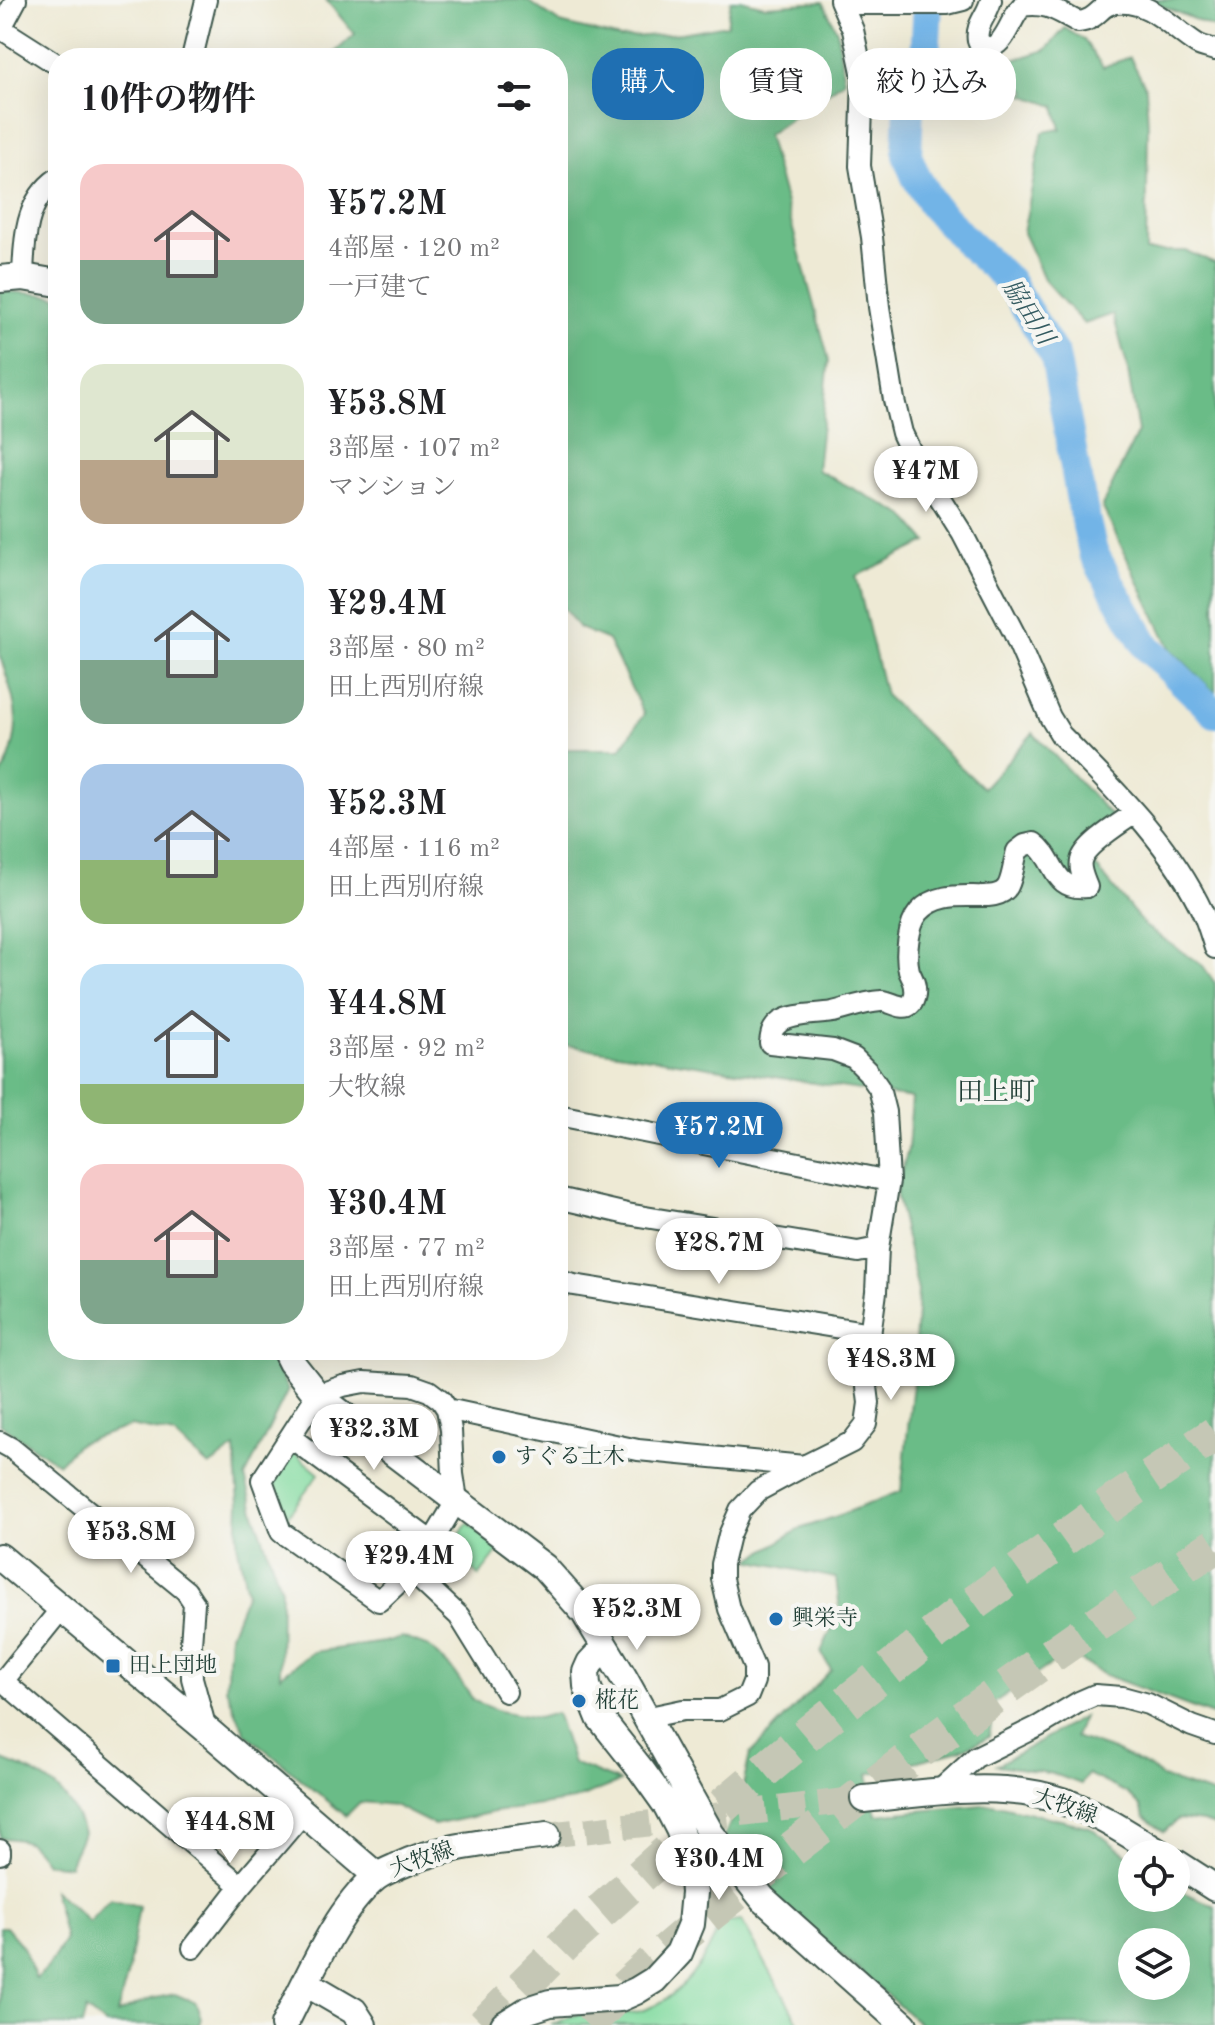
<!DOCTYPE html>
<html lang="ja">
<head>
<meta charset="utf-8">
<style>
  :root { --surface:#fff; --page:#f2f2f2; --text:#202124; --muted:#757577; --accent:#1f6fb2 }
  body { margin:0; font-family:"Old Standard TT","Noto Serif JP",serif; background:var(--page); color:var(--text); height:100vh; display:flex; flex-direction:column; font-size:30px; white-space:nowrap }
  * { box-sizing:border-box; margin:0 }
  p { font-size:26px; color:var(--muted) }
  .icon { flex:none; width:44px; height:44px; fill:none; stroke:currentColor; stroke-width:2; stroke-linecap:round; stroke-linejoin:round }
  .map { position:relative; flex:1; overflow:hidden }
  .details { position:absolute; left:48px; top:48px; width:520px; height:1312px; display:flex; flex-direction:column; background:var(--surface); border-radius:32px; box-shadow:0 8px 32px #0002 }
  .details>* { flex:none }
  .guide { position:absolute; left:592px; top:48px; width:502px; height:72px; display:flex; gap:16px }
  .fabs { position:absolute; left:1118px; top:1840px; display:grid; gap:16px }
  .fabs a { display:grid; place-items:center; width:72px; height:72px; border-radius:50%; background:var(--surface); box-shadow:0 8px 32px #0002; font-size:40px }
  .price { position:absolute; translate:-50% -68px; padding:0 18px; border-radius:28px; background:#fff; color:#222; font-size:26px; line-height:52px; filter:drop-shadow(0 2px 4px #0008) }
  .price::after { content:''; position:absolute; left:50%; top:48px; width:24px; height:18px; margin-left:-12px; background:inherit; clip-path:polygon(0 0,100% 0,50% 100%) }
  .price.active { background:var(--accent); color:#fff }
  ul { padding:0; list-style:none }
  li { display:flex; align-items:center; gap:24px; height:200px; padding:0 32px }
  li span { display:grid; place-items:center; flex:none; width:224px; height:160px; border-radius:24px; color:#555 }
  li>.icon { margin-inline-start:auto }
  span .icon { width:96px; height:96px; fill:#fffc; stroke-width:1 }
  li b { font-size:34px }
  h2 { display:flex; justify-content:space-between; align-items:center; height:96px; padding:0 32px; font-size:34px }
  .tag { padding:0 28px; border-radius:32px; background:var(--surface); box-shadow:0 8px 32px #0002; font-size:28px; line-height:72px }
  .tag.active { background:var(--accent); color:#fff }
  .map>svg:first-child { display:block }
  .green { fill:#84dca1; stroke:#528c6a; stroke-width:2 }
  .forest { fill:#6bbc87; stroke:#457c5e; stroke-width:2; fill-rule:evenodd }
  .lines { fill:none; stroke-linecap:round; stroke-linejoin:round }
  .river { stroke:#72b4e7; stroke-width:30 }
  .tertiary-tunnel { stroke:#c5c7b5; stroke-width:26; stroke-dasharray:26 13; stroke-linecap:butt }
  .motorway-tunnel { stroke:#c5c7b5; stroke-width:36; stroke-dasharray:36 18; stroke-linecap:butt }
  .minor-casing { stroke:#3e574c; stroke-width:24 }
  .tertiary-casing { stroke:#3e574c; stroke-width:30 }
  .minor { stroke:#fff; stroke-width:20 }
  .tertiary { stroke:#fff; stroke-width:26 }
  .poi-dot { fill:#1f6fb2; stroke:#f6f6f2; stroke-width:3 }
  .labels { text-anchor:middle; dominant-baseline:central; stroke-width:8; stroke-linejoin:round; paint-order:stroke }
  .poi-label { font-size:22px; fill:#1f3d34; stroke:#f6f6f2; text-anchor:start }
  .street-label { font-size:22px; fill:#1f3d34; stroke:#f6f6f2 }
  .water-label { font-size:24px; font-style:italic; fill:#345b61; stroke:#f6f6f2 }
  .quarter-label { font-size:26px; fill:#1f3d34; stroke:#f6f6f2 }
</style>
</head>
<body>
<div class="map">
<svg width="1215" height="2025" viewBox="0 0 1215 2025">
  <rect width="100%" height="100%" fill="#f6f6f2"/>
  <filter id="ink" filterUnits="userSpaceOnUse"><feTurbulence type="fractalNoise" baseFrequency=".0125" numOctaves="2"/><feDisplacementMap in="SourceGraphic" scale="16" xChannelSelector="R" yChannelSelector="G"/><feConvolveMatrix kernelMatrix="1 2 1 2 8 2 1 2 1" color-interpolation-filters="sRGB"/></filter>
  <filter id="wash" filterUnits="userSpaceOnUse"><feTurbulence type="fractalNoise" baseFrequency=".006" numOctaves="4" result="noise"/><feDisplacementMap in="SourceGraphic" scale="32" xChannelSelector="R" yChannelSelector="G"/><feGaussianBlur stdDeviation="1.8" result="paint"/><feColorMatrix in="noise" values="0 0 0 0 0 0 0 0 0 0 0 0 0 0 0 0 0 1.4 0 .05"/><feComposite in="paint" operator="in"/></filter>
  <g filter="url(#wash)">
    <rect width="100%" height="100%" fill="#eeead5"/>
    <path class="green" d="M292,1451l27,23 -33,44 -13,-38z
      M468,1523l33,25 -22,28 -30,-28z
      M742,1921l58,104h-249c10,-3 19,-10 30,-11 18,-2 38,2 56,-2 42,-11 70,-50 83,-89z"/>
    <path class="forest" d="M326,0h201l33,23 60,15 62,-5 45,-8 4,-25h9l25,6 58,-4 14,29 7,50 -77,54 62,225 -12,110 87,45 23,27 -71,34 29,119 98,93 50,-55 87,92 -27,38 52,63 58,40 12,17v733l-110,-41 -37,-22 -73,49 -6,35 -29,13 -92,24 8,41 117,-11 97,23 42,32v39h44v-9l39,17v119h-294l-156,-137 -41,-52 15,-32 11,-50 81,-84 -10,-18 19,-42 -4,-32 -87,-18 51,-31 43,-15 58,-23 12,-108 5,-92 -22,-98 12,-44 4,-51 -354,-54v-295h63l23,-35 -36,-74 -29,-12 -21,-27v-543h-229l26,-24zM1132,1942h44v44h-44z
      M1147,0h68v28z
      M1065,28l19,12 19,27 27,-10 16,31 2,40 -2,123h40l29,12v430l-45,-45 -68,-142 36,-74 -11,-67 -14,-51 -29,10 -39,-43 -22,-48 20,-101 18,-3 -6,-23 -32,-11 4,-3 -23,-29 42,-13z
      M0,291l38,3 20,3v1053h210l20,40 -43,87 11,41 25,71 -1,87 33,-24 71,-10 18,-5 27,10 22,21 23,33 25,10 39,7 18,-5 17,50 47,19 -46,18 -80,12 -60,13 -40,-20 -34,-3 -14,14 -101,-83 -19,-44 4,-55 17,-42 -10,-49 2,-39 -4,-56 -26,18 -35,-31 -43,-9 -52,17 -21,21 -58,-40v-646c26,-48 16,-74 0,-122z
      M1083,1717l-8,20 38,13 38,18 10,9 54,18v31l-12,-4 -25,-3 -14,13 -20,-15 -3,-10 -14,-14 -39,-19 -7,10 -27,-10 -57,-9z
      M0,1759c43,16 69,28 83,74l-14,33 -23,-3c-15,-22 -18,-24 -46,-25z
      M53,1889l36,33 21,-23 29,7 -11,66 -11,42 34,-15 24,-5 21,9 5,15 -2,7h-93l-20,-15 -4,15h-82v-98h6l17,20 13,32 12,-12 17,-28z"/>
    <g class="lines">
      <path class="river" d="M928,0l-3,61 -16,42 -2,52 9,22 17,29 35,37 41,38 46,75 26,144 12,52 18,33 36,62 68,66"/>
    </g>
  </g>
  <g filter="url(#ink)">
    <g class="lines">
      <path class="tertiary-tunnel" d="M547,1835l317,-36"/>
      <path class="motorway-tunnel" d="M484,2025l89,-89 90,-80 153,-129 147,-116 150,-108 102,-69
        M587,2025c71,-73 152,-135 232,-197 128,-100 259,-195 396,-282"/>
      <g class="minor-casing">
        <path id="minor" d="M840,0l13,30 10,47 -3,89 12,71 7,70 15,93 8,33 9,19 51,81 52,100 36,84 11,18c53,54 110,109 142,178 5,11 8,23 12,35
          M991,0c-3,15 -16,24 -13,41l8,7c20,-1 23,-28 36,-42 25,-4 35,5 56,16 21,-2 21,-18 38,-19 35,-3 54,24 81,41 5,3 12,4 18,6
          M843,4h104l16,-4
          M0,28l58,37
          M1,28l15,-28
          M192,58l14,-58
          M23,277c1,-36 2,-77 35,-99
          M558,1115l331,66
          M558,1198l69,16 231,38 20,-4 -2,44 -11,79 4,32 -3,21 -14,18 -48,24 -46,25 -18,19 -11,25 -7,29v15l7,30 25,58v14l-6,15 -28,14h-37l-38,8
          M878,1248l11,-67 -4,-69 -6,-24 -11,-16 -14,-14 -21,-8 -63,-7c1,-9 2,-15 10,-21 14,-9 37,-7 53,-10 16,-4 31,-10 48,-11 8,-1 22,10 29,4 4,-3 6,-12 5,-17 0,-6 -4,-12 -6,-17 -4,-16 -1,-46 10,-59 28,-31 76,-3 89,-26 5,-10 6,-24 9,-35l8,-6 9,-2c23,16 17,48 53,44 -3,-8 -8,-17 -6,-26 3,-16 40,-38 54,-48
          M558,1281l16,4 297,48
          M447,1409l191,41 166,16
          M290,1437l142,105
          M0,1442l11,6 175,143 8,12 -3,41 1,34 14,51
          M411,1571l-32,30 -98,-69 -19,-52 55,-85 26,-9 21,-4 48,3 17,6 12,9 6,9 4,21 2,44 4,26 -25,42 -21,29 48,45 47,76
          M61,1609l-58,72 238,205
          M939,1791l37,-34 63,-31 40,-24 16,-7 27,2 26,7 44,22 23,8
          M0,1850v4
          M193,1948l48,-62 63,-74"/>
      </g>
      <g class="tertiary-casing">
        <path id="tertiary" d="M0,279l23,-2 35,6
          M285,1350l6,12 26,33 227,172 40,45 40,66 87,156 52,65 141,126
          M0,1557l206,172 171,147
          M864,1799c66,-6 136,-20 201,3 34,12 65,33 96,52
          M1176,1863l39,25
          M306,1983l48,28 9,14
          M284,2025c24,-46 51,-113 91,-147 6,-5 14,-8 21,-11 48,-23 100,-25 151,-32
          M504,2025l24,-15 22,-7 70,-5 16,-7 18,-11 25,-27 12,-29 3,-31 -2,-28 -13,-36 -12,-23 -25,-35 -42,-53 -13,-32 -1,-14 4,-9 15,-16"/>
      </g>
      <use href="#minor" class="minor"/>
      <use href="#tertiary" class="tertiary"/>
    </g>
  </g>
  <g class="poi-dot">
    <circle cx="499" cy="1457" r="8"/>
    <circle cx="776" cy="1619" r="8"/>
    <rect x="105" y="1658" width="16" height="16" rx="4"/>
    <circle cx="579" cy="1701" r="8"/>
  </g>
  <g class="labels">
    <g class="poi-label">
      <text x="515" y="1457">すぐる土木</text>
      <text x="792" y="1619">興栄寺</text>
      <text x="129" y="1666">田上団地</text>
      <text x="595" y="1701">椛花</text>
    </g>
    <g class="street-label">
      <text transform="translate(1065 1807) rotate(19)">大牧線</text>
      <text transform="translate(422 1860) rotate(-19)">大牧線</text>
    </g>
    <g class="water-label">
      <text transform="translate(1027 313) rotate(57)">脇田川</text>
    </g>
    <g class="quarter-label">
      <text x="996" y="1093">田上町</text>
    </g>
  </g>
</svg>
<div class="fabs">
<a><svg class="icon" aria-label="locate" viewBox="0 0 24 24"><circle cx="12" cy="12" r="6"/><path d="M12 2v4M12 18v4M2 12h4M18 12h4"/></svg></a>
<a><svg class="icon" aria-label="layers" viewBox="0 0 24 24"><path d="M12 4l9 5-9 5-9-5zM3 14l9 5 9-5"/></svg></a>
</div>
<b class="price" style="left:926px;top:514px">¥47M</b>
<b class="price active" style="left:719px;top:1170px">¥57.2M</b>
<b class="price" style="left:719px;top:1286px">¥28.7M</b>
<b class="price" style="left:891px;top:1402px">¥48.3M</b>
<b class="price" style="left:374px;top:1472px">¥32.3M</b>
<b class="price" style="left:131px;top:1575px">¥53.8M</b>
<b class="price" style="left:409px;top:1599px">¥29.4M</b>
<b class="price" style="left:637px;top:1652px">¥52.3M</b>
<b class="price" style="left:230px;top:1865px">¥44.8M</b>
<b class="price" style="left:719px;top:1902px">¥30.4M</b>
<div class="guide">
<a class="tag active">購入</a>
<a class="tag">賃貸</a>
<a class="tag">絞り込み</a>
</div>
<section class="details">
<h2>10件の物件<svg class="icon" aria-label="filters" viewBox="0 0 24 24"><path d="M4 7h16M4 17h16"/><circle cx="9" cy="7" r="2"/><circle cx="15" cy="17" r="2"/></svg></h2>
<ul>
<li><span style="background:linear-gradient(#f6c9c9 60%,#7fa58c 0)"><svg class="icon" aria-label="home" viewBox="0 0 24 24"><path d="M3 11l9-7 9 7M6 9v11h12V9"/></svg></span><div><b>¥57.2M</b><p>4部屋 · 120 m²</p><p>一戸建て</p></div></li>
<li><span style="background:linear-gradient(#dfe7d0 60%,#b9a48a 0)"><svg class="icon" aria-label="home" viewBox="0 0 24 24"><path d="M3 11l9-7 9 7M6 9v11h12V9"/></svg></span><div><b>¥53.8M</b><p>3部屋 · 107 m²</p><p>マンション</p></div></li>
<li><span style="background:linear-gradient(#bfe0f5 60%,#7fa58c 0)"><svg class="icon" aria-label="home" viewBox="0 0 24 24"><path d="M3 11l9-7 9 7M6 9v11h12V9"/></svg></span><div><b>¥29.4M</b><p>3部屋 · 80 m²</p><p>田上西別府線</p></div></li>
<li><span style="background:linear-gradient(#a9c7e8 60%,#8fb573 0)"><svg class="icon" aria-label="home" viewBox="0 0 24 24"><path d="M3 11l9-7 9 7M6 9v11h12V9"/></svg></span><div><b>¥52.3M</b><p>4部屋 · 116 m²</p><p>田上西別府線</p></div></li>
<li><span style="background:linear-gradient(#bfe0f5 75%,#8fb573 0)"><svg class="icon" aria-label="home" viewBox="0 0 24 24"><path d="M3 11l9-7 9 7M6 9v11h12V9"/></svg></span><div><b>¥44.8M</b><p>3部屋 · 92 m²</p><p>大牧線</p></div></li>
<li><span style="background:linear-gradient(#f6c9c9 60%,#7fa58c 0)"><svg class="icon" aria-label="home" viewBox="0 0 24 24"><path d="M3 11l9-7 9 7M6 9v11h12V9"/></svg></span><div><b>¥30.4M</b><p>3部屋 · 77 m²</p><p>田上西別府線</p></div></li>
</ul>
</section>
</div>
</body>
</html>
